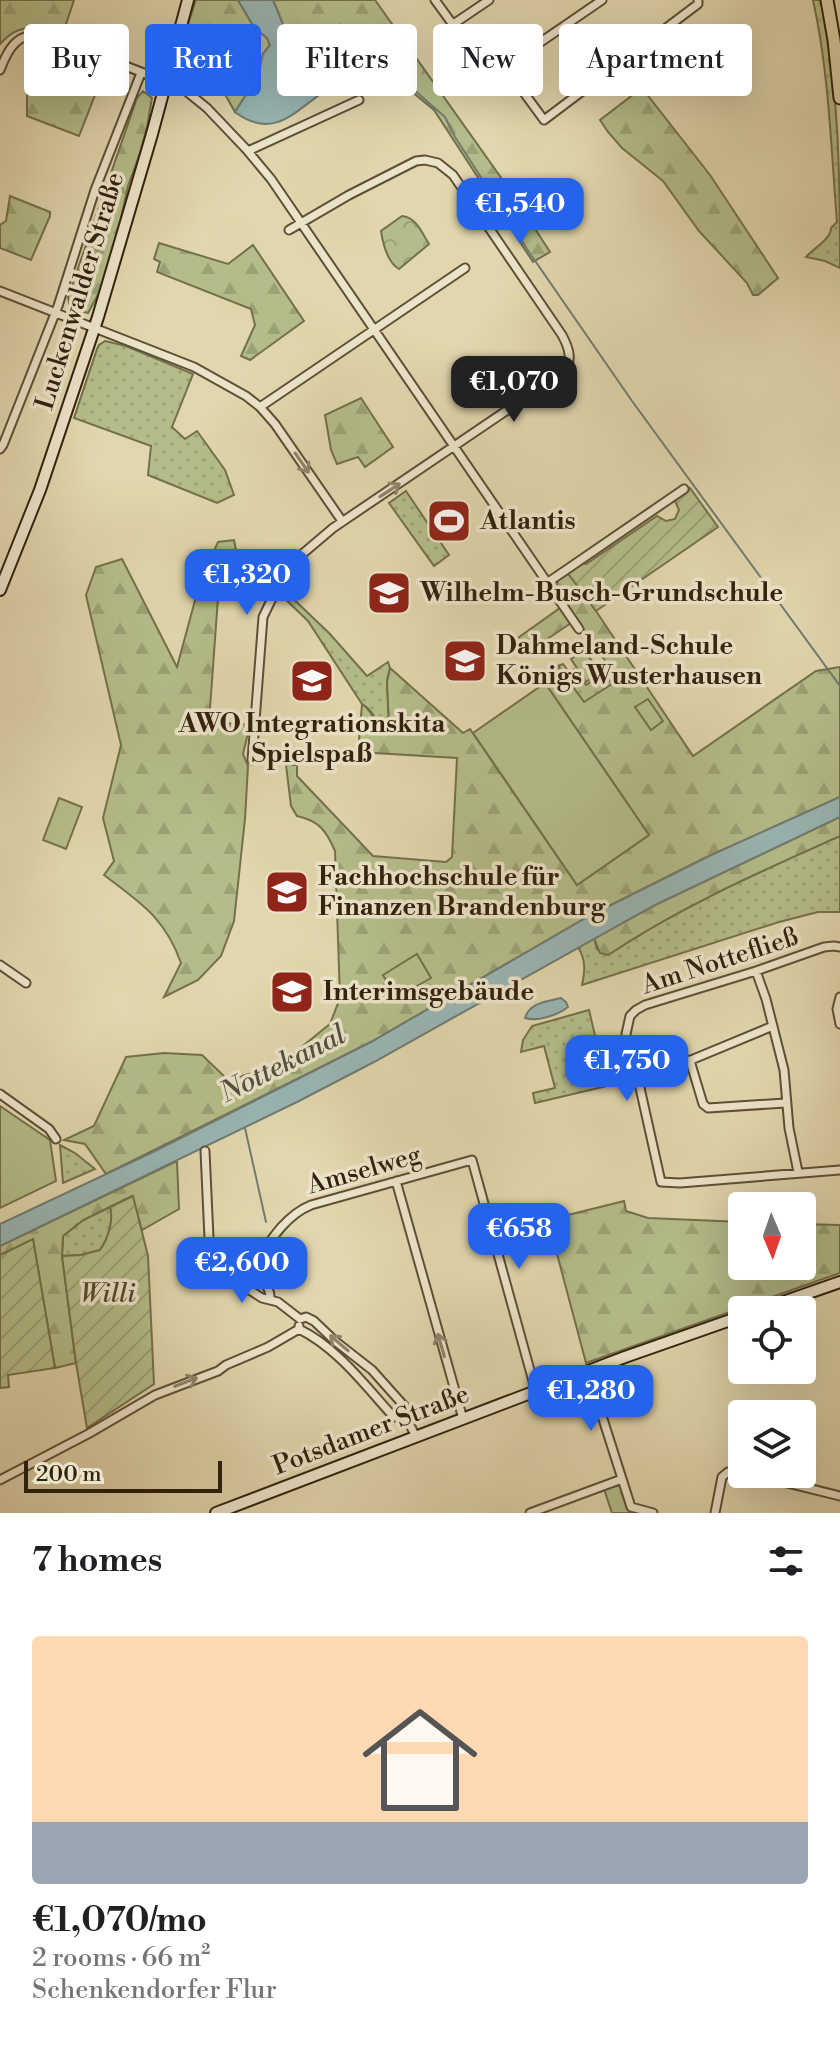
<!DOCTYPE html>
<html lang="en">
<head>
<meta charset="utf-8">
<style>
  :root { --surface:#fff; --page:#f2f2f2; --text:#202124; --muted:#757577; --line:#e0e0e0; --accent:#2563eb }
  body { margin:0; font-family:"Libre Bodoni",serif; background:var(--page); color:var(--text); height:100vh; display:flex; flex-direction:column; font-size:30px; white-space:nowrap }
  * { box-sizing:border-box; margin:0 }
  p { font-size:26px; color:var(--muted) }
  .icon { flex:none; width:44px; height:44px; fill:none; stroke:currentColor; stroke-width:2; stroke-linecap:round; stroke-linejoin:round }
  .map { position:relative; height:1513px; overflow:hidden }
  .drawer { display:flex; flex-direction:column; background:var(--surface); flex:1 }
  .drawer>* { flex:none }
  .hud { position:absolute; left:24px; top:24px; width:792px; height:72px; display:flex; gap:16px }
  .needle { width:52px; rotate:178deg }
  .buttons { position:absolute; left:728px; top:1192px; display:grid; gap:16px }
  .buttons a { display:grid; place-items:center; width:88px; height:88px; border-radius:8px; background:var(--surface); box-shadow:0 8px 32px #0002; font-size:40px }
  .scale { position:absolute; left:24px; bottom:20px; width:198px; box-sizing:border-box; padding-left:8px; border:4px solid #32220e; border-top:0; font-size:22px; line-height:28px; white-space:nowrap; color:#32220e; -webkit-text-stroke:6px #ece4ca; paint-order:stroke }
  .price { position:absolute; translate:-50% -68px; padding:0 18px; border-radius:16px; background:var(--accent); color:#fff; font-size:26px; line-height:52px; filter:drop-shadow(0 2px 4px #0008) }
  .price::after { content:''; position:absolute; left:50%; top:48px; width:24px; height:18px; margin-left:-12px; background:inherit; clip-path:polygon(0 0,100% 0,50% 100%) }
  .price.current { background:#222; color:#fff }
  ul { padding:0; list-style:none }
  li { display:grid; align-content:center; gap:16px; height:424px; padding:0 32px }
  li+li { border-top:2px solid var(--line) }
  li span { display:grid; place-items:center; height:248px; border-radius:8px; color:#555 }
  li>.icon { margin-inline-start:auto }
  span .icon { width:144px; height:144px; fill:#fffc; stroke-width:1 }
  li b { font-size:34px }
  h2 { display:flex; justify-content:space-between; align-items:center; height:96px; padding:0 32px; font-size:34px }
  .tag { padding:0 28px; border-radius:8px; background:var(--surface); box-shadow:0 8px 32px #0002; font-size:28px; line-height:72px }
  .tag.current { background:var(--accent); color:#fff }
  .map>svg:first-child { display:block }
  .grass { fill:url(#grass-dots); stroke:#73704c; stroke-width:2 }
  .forest { fill:url(#forest-firs); stroke:#73704c; stroke-width:2 }
  .park { fill:url(#park-crowns); stroke:#73704c; stroke-width:2 }
  .garden { fill:url(#garden-furrows); stroke:#73704c; stroke-width:2 }
  .pitch { fill:#b4bd89; stroke:#73704c; stroke-width:2 }
  .water { fill:#99b6b5; stroke:#707b72; stroke-width:2 }
  .lines { fill:none; stroke-linecap:round; stroke-linejoin:round }
  .stream { stroke:#707b72; stroke-width:2 }
  .street-casing { stroke:#5e4f36; stroke-width:11 }
  .secondary-casing { stroke:#32220e; stroke-width:14 }
  .primary-casing { stroke:#32220e; stroke-width:15 }
  .street { stroke:#ece4ca; stroke-width:7 }
  .secondary { stroke:#ece4ca; stroke-width:10 }
  .primary { stroke:#e1d6ad; stroke-width:11 }
  .oneway { stroke:#8f836c }
  .labels { text-anchor:middle; dominant-baseline:central; stroke-width:7; stroke-linejoin:round; paint-order:stroke }
  .street-label { font-size:26px; fill:#32220e; stroke:#ece4ca }
  .poi-label { font-size:26px; font-weight:bold; fill:#32220e; stroke:#ece4ca; text-anchor:start }
  .park-label { font-size:26px; font-style:italic; fill:#52492d; stroke:#ece4ca }
  .water-label { font-size:28px; font-style:italic; fill:#514e40; stroke:#ece4ca }
</style>
</head>
<body>
<div class="map">
<svg width="840" height="1513" viewBox="0 0 840 1513">
  <defs>
    <pattern id="grass-dots" width="8" height="8" patternUnits="userSpaceOnUse" patternTransform="scale(2)"><rect width="8" height="8" fill="#b4bd89"/><path d="M2 2h.1M6 6h.1" fill="none" stroke="#9ba275" stroke-width="1.8" stroke-linecap="round"/></pattern>
    <pattern id="forest-firs" width="22" height="20" patternUnits="userSpaceOnUse" patternTransform="scale(2)"><rect width="22" height="20" fill="#b4bd89"/><path d="M5 1l3.5 6h-7zM16 11l3.5 6h-7z" fill="#9ba275"/></pattern>
    <pattern id="park-crowns" width="20" height="18" patternUnits="userSpaceOnUse" patternTransform="scale(2)"><rect width="20" height="18" fill="#b4bd89"/><path d="M2 6a3 3 0 1 1 6 0M12 15a3 3 0 1 1 6 0" fill="none" stroke="#9ba275"/></pattern>
    <pattern id="garden-furrows" width="10" height="10" patternUnits="userSpaceOnUse" patternTransform="scale(2)"><rect width="10" height="10" fill="#b4bd89"/><path d="M-1 1l2-2M0 10L10 0M9 11l2-2" fill="none" stroke="#9ba275"/></pattern>
  </defs>
  <rect width="100%" height="100%" fill="#e1d6ad"/>
  <filter id="stains"><feTurbulence type="fractalNoise" baseFrequency=".0025" numOctaves="4"/><feColorMatrix values="0 0 0 0 .2 0 0 0 0 .09 0 0 0 0 .02 0 0 0 .5 -.17"/></filter>
  <radialGradient id="worn" r=".72"><stop offset=".6" stop-color="#630" stop-opacity="0"/><stop offset="1" stop-color="#630" stop-opacity=".3"/></radialGradient>
  <path class="grass" d="M813,0h8c18,88 19,178 19,268l-15,-7 -19,-4c8,-9 25,-18 25,-29l6,-6c-6,-74 -8,-150 -24,-222z
    M105,341l21,5 67,28 -21,53 13,12 12,-8 28,39 9,25 -17,8 -69,-28 3,-29 -77,-28 23,-69 2,-4z
    M406,491l43,64 -15,11 -45,-63z
    M283,589l47,45 37,42 21,-14 2,6 -3,14 2,43 -2,3 -8,-2c-5,-10 -8,-17 -17,-22l-54,-83 -28,-27z
    M563,664l6,8 5,-3 12,16 18,-12 8,11 -28,19 -26,-37z
    M840,836v76h-22l-39,10 -197,63c3,-14 4,-25 -4,-38l16,-9 3,11 11,6c73,-49 152,-83 232,-119z
    M589,1010l18,76 -72,17 -2,-10 22,-5 -11,-42 -23,6 2,-12 9,-14z
    M60,1145l15,8 20,16 -32,14z
    M110,1207c4,13 -2,32 -10,43l-19,5 -19,1 1,-20 20,-16z"/>
  <path class="forest" d="M0,0h74l-12,36c-26,-7 -41,-16 -62,8z
    M196,0h42l16,27 13,11 3,7 -7,9 -5,22 -23,36 -13,-23 -22,-14 -9,13 -13,-8 5,-8 -9,-6z
    M273,0h102l137,193 38,59 -17,10 -99,-152 -63,-52c-12,-20 -45,-6 -64,-12 -7,-2 -12,-7 -19,-9z
    M34,65l63,25 -18,46 -52,-20v-33z
    M642,88l68,87 68,103 -20,17h-5l-6,-12 -48,-52 -36,-50 -41,-33 -14,-16 -8,-12z
    M143,91l9,7 -5,29 -7,26 -12,33 -9,41 -19,64 -12,22 -18,-5 -2,-11 69,-199z
    M10,196l40,16v4l-19,44 -31,-12v-23l6,-4z
    M159,243l69,21 25,-19 51,76 -54,39 -9,-4 14,-31 -4,-16 -94,-37 3,-10 -6,-3z
    M361,398l32,49 -28,20 -7,-10 -21,7 -6,-14 -6,-35z
    M234,540l5,25 -4,15 -16,4 -10,138 41,3 -7,29 5,12 -3,53 -11,102 -13,35 -23,24 -34,17 17,-34c-16,-45 -40,-60 -77,-88l10,-14 -11,-43 18,-73 -35,-150 10,-28 26,-8 55,108 23,-85 18,-40z
    M567,572l29,39 97,145 123,-85 24,-4v130l-131,59 -118,59 -220,127 -265,132 -21,-30 -21,-4 30,-14 32,-69 38,-4 38,2 26,25 51,-15 51,-41 10,-26 -5,-147c-9,-21 -16,-30 -38,-35l-6,-10 -5,-41h11v11l76,80 73,6 6,-5 5,-99 -99,-6 4,-48c10,6 11,18 20,24l7,-3 -2,-43 3,-14 73,65 7,-4 107,156 72,-50 -104,-152 13,-17 26,36 28,-18 11,3 -67,-98 3,-12z
    M560,608l11,15 -46,31 -10,-14z
    M840,817v19c-80,36 -159,70 -232,119l-8,-2 -6,-15 61,-33z
    M177,1161l2,48 -37,21 -10,-34 -49,24 -20,16 -1,20 14,107 -21,5 -22,-128 -33,15v-9z
    M624,1201l2,10 22,7 94,4v44h60v-42l38,1v48l-254,90 -38,-143z
    M622,1479l9,28 15,6h-34l-9,-27z"/>
  <path class="park" d="M402,216c14,1 20,17 27,28l-30,25c-12,-7 -16,-25 -18,-38z"/>
  <path class="garden" d="M690,488l28,39 -122,84 -29,-39 14,-10 5,2 71,-48 9,5 9,-2 4,-9 -5,-11z
    M133,1196l15,60 6,128 -67,44 -11,-65 -14,-107 19,-1 19,-5c8,-11 14,-30 10,-43z
    M33,1239l22,129 -47,7 1,12 -9,1v-133z"/>
  <path class="pitch" d="M584,650l16,22 -14,10 -15,-23z
    M545,683l104,152 -72,50 -104,-152z
    M648,699l15,22 -12,9 -16,-23z
    M59,798l23,9 -16,42 -23,-9z
    M417,954l14,24 -35,20 -13,-23z
    M0,1106l50,34 6,41 -56,27z"/>
  <path class="water" d="M238,0h35l15,37c7,2 12,7 19,9 19,6 52,-8 64,12l-9,19c-8,2 -18,3 -25,7 -36,17 -58,61 -102,28l23,-36 5,-22 7,-9 -3,-7 -13,-11z
    M840,797v20l-185,88 -281,157 -75,39 -299,145v-22l153,-72 218,-110 220,-127 118,-59z
    M561,998l5,4 2,5c-10,8 -31,15 -43,11 5,-16 21,-16 36,-20z"/>
  <g class="lines">
    <path class="stream" d="M371,58l18,10 56,49 10,20 74,115 103,149 208,285
      M245,1128l21,94"/>
    <g class="street-casing">
      <path id="street" d="M435,0l53,73 6,1 108,-74
        M452,25l37,-25
        M505,67l39,53 154,-116v-4
        M0,70c9,-24 18,-38 46,-35l131,51 9,5 21,17 39,41 25,30 308,450
        M248,151l111,-51
        M0,291l194,76 52,29 14,11 15,17 67,97
        M260,407l205,-139
        M0,449l3,-4 55,-139 37,-116 46,-117
        M547,583l137,-94
        M252,760l11,-143 14,-29 11,-18 12,-14 33,-28 229,-155c12,-11 7,-25 0,-38l-109,-160 -15,-12 -13,-3 -9,1 -67,34 -60,35
        M840,947l-6,-1 -10,1 -68,24 -111,34 -9,5 -6,6 -4,18 10,36 25,112 19,1 160,-13
        M0,965l26,18
        M756,971l10,28 18,71 5,58 9,44
        M840,997l-3,12 3,15
        M773,1026l-82,34v4l12,40 5,4 77,-5
        M636,1070l55,-10
        M0,1094l49,35 7,10
        M205,1151l4,87 7,13 13,18 14,12 2,6 17,11 16,4 22,17 6,-2 8,4 21,20 37,29 34,38 1,11 9,18
        M396,1181l67,238
        M249,1272c18,-25 33,-55 62,-67l161,-45 64,232
        M246,1275l3,-3c11,4 22,15 21,27
        M299,1326v3c37,18 65,55 92,85l4,3 12,2
        M588,1372l43,135 22,6
        M751,1474l89,22
        M0,1480l88,-46 67,-39 63,-24 8,-6 42,-18 31,-18
        M530,1513l92,-34
        M715,1513l7,-36 6,-5h14"/>
    </g>
    <g class="secondary-casing">
      <path id="secondary" d="M0,590l40,-100 58,-173 54,-183 36,-134
        M760,1310l80,-28
        M216,1513l409,-156 117,-41"/>
    </g>
    <g class="primary-casing">
      <path id="primary" d="M827,0l7,40 6,58"/>
    </g>
    <use href="#street" class="street"/>
    <use href="#secondary" class="secondary"/>
    <use href="#primary" class="primary"/>
  </g>
  <defs><path id="oneway-shaft" d="M-6 0H5M1.5-3L5.5 0L1.5 3" fill="none" stroke-width="1.6" stroke-linecap="round" stroke-linejoin="round" transform="scale(2)"/></defs>
  <g class="oneway">
    <use href="#oneway-shaft" transform="translate(302 463) rotate(55)"/>
    <use href="#oneway-shaft" transform="translate(390 490) rotate(-33)"/>
    <use href="#oneway-shaft" transform="translate(339 1343) rotate(-140)"/>
    <use href="#oneway-shaft" transform="translate(441 1345) rotate(-106)"/>
    <use href="#oneway-shaft" transform="translate(186 1382) rotate(-21)"/>
  </g>
  <defs>
    <g id="stadium-square" transform="scale(2.3)"><rect x="-9" y="-9" width="18" height="18" rx="4" fill="#8f2418" stroke="#ece4ca"/><path d="M0-5a6.5 5 0 1 0 0 10a6.5 5 0 1 0 0-10ZM-3.5-1.8h7v3.6h-7Z" fill="#fff"/></g>
    <g id="school-square" transform="scale(2.3)"><rect x="-9" y="-9" width="18" height="18" rx="4" fill="#8f2418" stroke="#ece4ca"/><path d="M0-5L7-2L0 1L-7-2ZM-4 1L0 2.5L4 1V4Q0 6-4 4Z" fill="#fff"/></g>
    <g id="university-square" transform="scale(2.3)"><rect x="-9" y="-9" width="18" height="18" rx="4" fill="#8f2418" stroke="#ece4ca"/><path d="M0-5L7-2L0 1L-7-2ZM-4 1L0 2.5L4 1V4Q0 6-4 4Z" fill="#fff"/></g>
  </defs>
  <g fill-rule="evenodd">
    <use href="#stadium-square" x="449" y="521"/>
    <use href="#school-square" x="389" y="593"/>
    <use href="#school-square" x="465" y="661"/>
    <use href="#school-square" x="312" y="681"/>
    <use href="#university-square" x="287" y="892"/>
    <use href="#university-square" x="292" y="992"/>
  </g>
  <g class="labels">
    <g class="street-label">
      <text transform="translate(80 291) rotate(-73)">Luckenwalder Straße</text>
      <text transform="translate(720 961) rotate(-18)">Am Nottefließ</text>
      <text transform="translate(364 1170) rotate(-16)">Amselweg</text>
      <text transform="translate(371 1430) rotate(-21)">Potsdamer Straße</text>
    </g>
    <g class="poi-label">
      <text x="480" y="521">Atlantis</text>
      <text x="420" y="593">Wilhelm-Busch-Grundschule</text>
      <text x="496" y="646">Dahmeland-Schule<tspan x="496" dy="30">Königs Wusterhausen</tspan></text>
      <text x="312" y="724" text-anchor="middle">AWO Integrationskita<tspan x="312" dy="30">Spielspaß</tspan></text>
      <text x="318" y="877">Fachhochschule für<tspan x="318" dy="30">Finanzen Brandenburg</tspan></text>
      <text x="323" y="992">Interimsgebäude</text>
    </g>
    <g class="park-label">
      <text x="108" y="1294">Willi</text>
    </g>
    <g class="water-label">
      <text transform="translate(283 1064) rotate(-27)">Nottekanal</text>
    </g>
  </g>
  <rect width="100%" height="100%" filter="url(#stains)"/>
  <rect width="100%" height="100%" fill="url(#worn)"/>
</svg>
<div class="buttons">
<a><svg class="needle" viewBox="-14 -14 28 28"><path d="M0-13l5 13h-10z" fill="#e53935"/><path d="M0 13l5-13h-10z" fill="#757577"/></svg></a>
<a><svg class="icon" aria-label="locate" viewBox="0 0 24 24"><circle cx="12" cy="12" r="6"/><path d="M12 2v4M12 18v4M2 12h4M18 12h4"/></svg></a>
<a><svg class="icon" aria-label="layers" viewBox="0 0 24 24"><path d="M12 4l9 5-9 5-9-5zM3 14l9 5 9-5"/></svg></a>
</div>
<div class="scale">200 m</div>
<b class="price" style="left:520px;top:246px">€1,540</b>
<b class="price current" style="left:514px;top:424px">€1,070</b>
<b class="price" style="left:247px;top:617px">€1,320</b>
<b class="price" style="left:627px;top:1103px">€1,750</b>
<b class="price" style="left:519px;top:1271px">€658</b>
<b class="price" style="left:242px;top:1305px">€2,600</b>
<b class="price" style="left:591px;top:1433px">€1,280</b>
<div class="hud">
<a class="tag">Buy</a>
<a class="tag current">Rent</a>
<a class="tag">Filters</a>
<a class="tag">New</a>
<a class="tag">Apartment</a>
</div>
</div>
<section class="drawer">
<h2>7 homes<svg class="icon" aria-label="filters" viewBox="0 0 24 24"><path d="M4 7h16M4 17h16"/><circle cx="9" cy="7" r="2"/><circle cx="15" cy="17" r="2"/></svg></h2>
<ul>
<li><span style="background:linear-gradient(#ffd9b3 75%,#9aa5b1 0)"><svg class="icon" aria-label="home" viewBox="0 0 24 24"><path d="M3 11l9-7 9 7M6 9v11h12V9"/></svg></span><div><b>€1,070/mo</b><p>2 rooms · 66 m²</p><p>Schenkendorfer Flur</p></div></li>
</ul>
</section>
</body>
</html>
